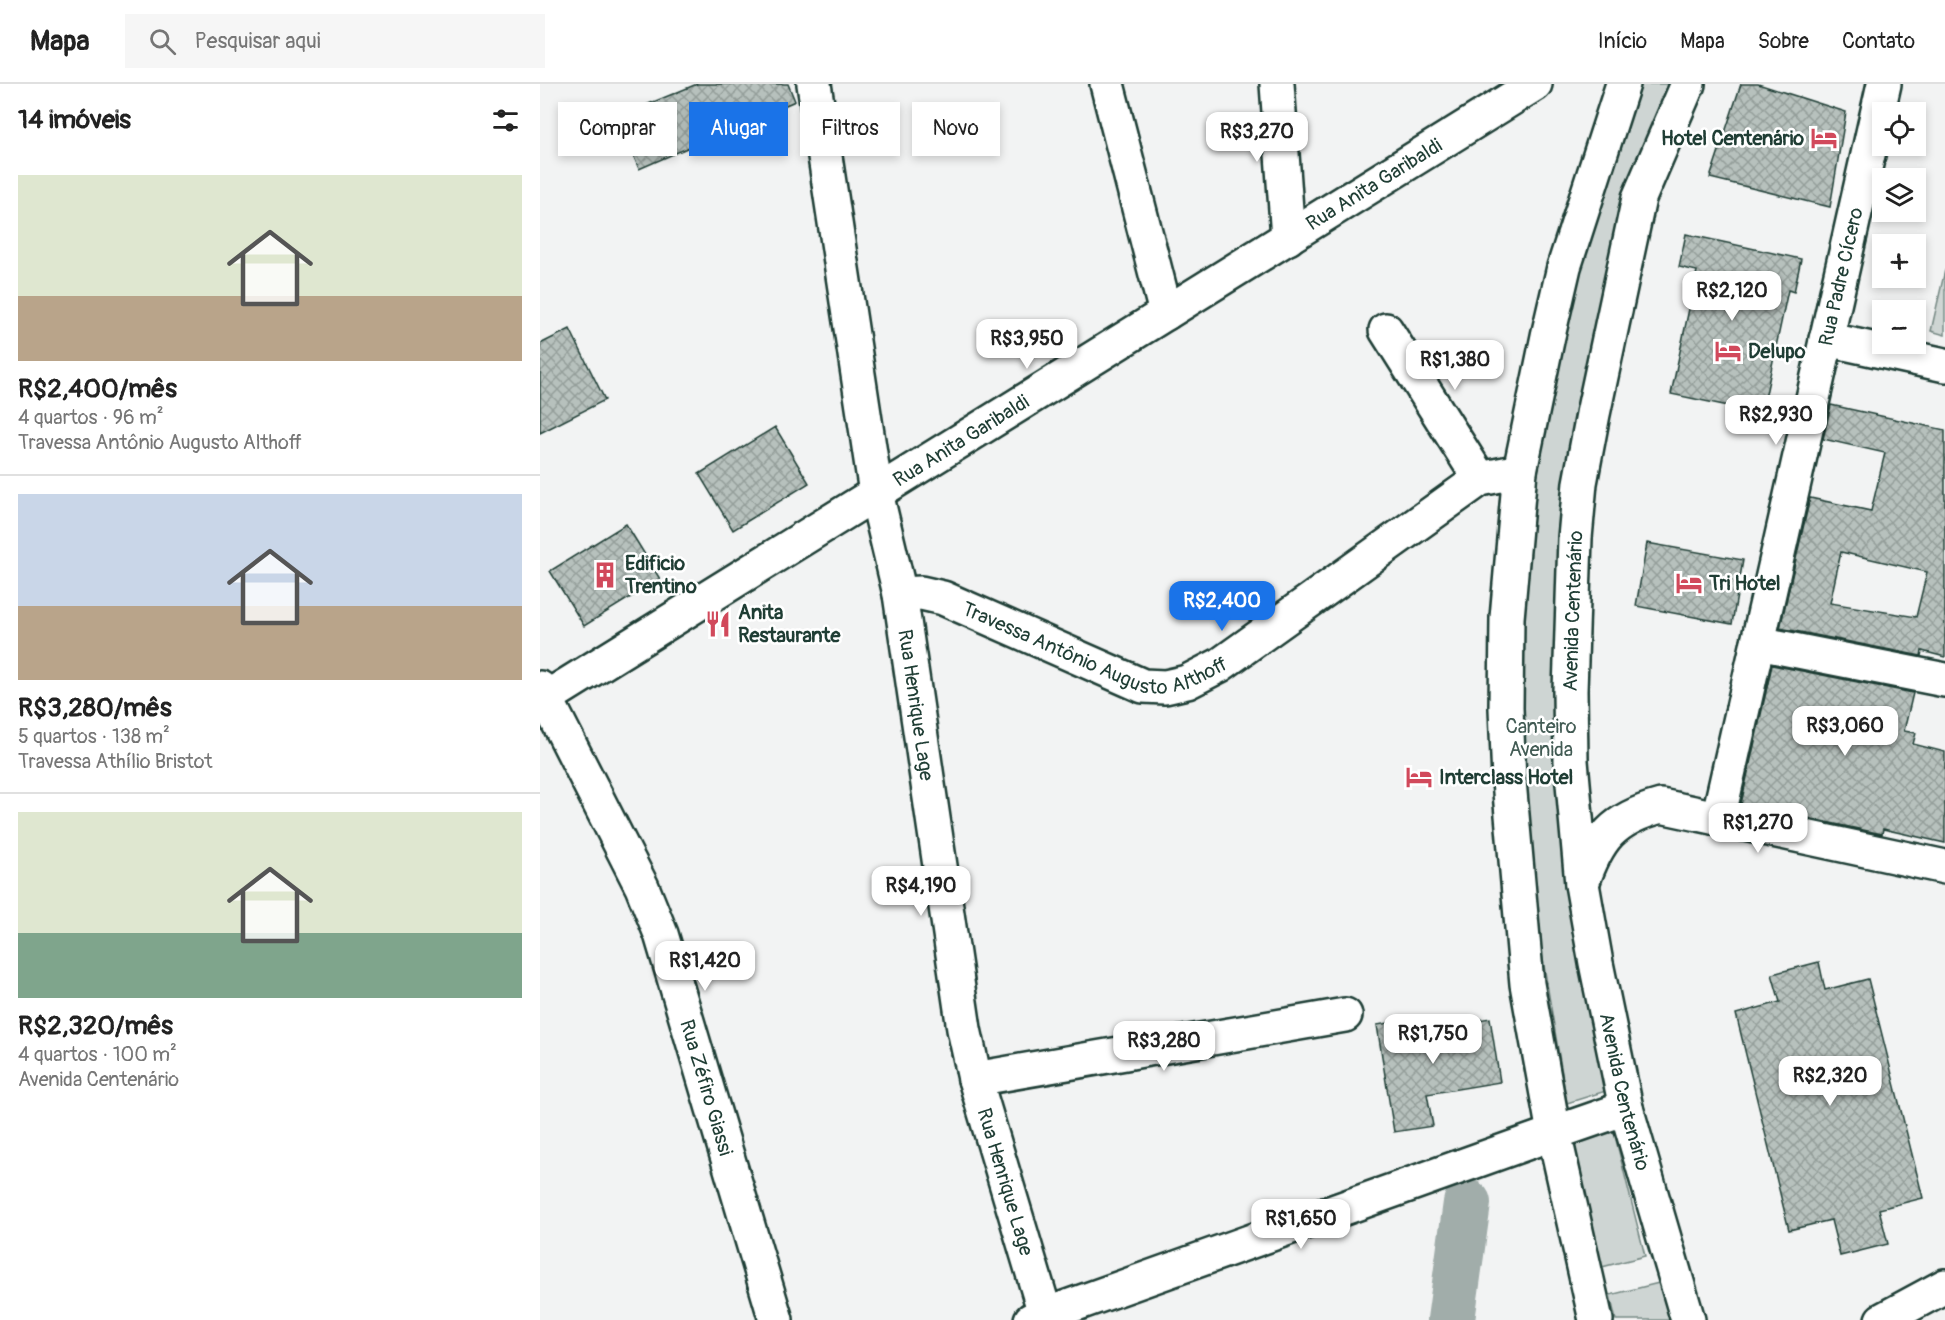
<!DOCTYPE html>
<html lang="pt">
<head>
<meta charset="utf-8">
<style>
  :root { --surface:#fff; --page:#f6f6f6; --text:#222; --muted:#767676; --line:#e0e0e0; --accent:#1a73e8 }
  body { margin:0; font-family:Pangolin,sans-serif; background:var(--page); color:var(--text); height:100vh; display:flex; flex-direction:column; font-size:22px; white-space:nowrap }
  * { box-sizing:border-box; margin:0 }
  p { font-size:20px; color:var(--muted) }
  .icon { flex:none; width:33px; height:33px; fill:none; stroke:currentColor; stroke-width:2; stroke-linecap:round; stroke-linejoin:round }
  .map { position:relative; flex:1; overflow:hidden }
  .details { display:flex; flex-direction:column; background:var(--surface); width:540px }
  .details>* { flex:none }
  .hud { position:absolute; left:18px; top:18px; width:570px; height:54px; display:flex; gap:12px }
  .buttons { position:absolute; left:1332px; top:18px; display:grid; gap:12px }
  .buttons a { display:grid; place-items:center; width:54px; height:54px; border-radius:0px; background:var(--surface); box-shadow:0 3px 9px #0003; font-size:30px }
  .price { position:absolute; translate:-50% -51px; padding:0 14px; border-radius:12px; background:#fff; color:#222; font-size:20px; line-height:39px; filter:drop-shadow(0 2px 3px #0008) }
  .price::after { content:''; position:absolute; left:50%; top:36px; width:18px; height:14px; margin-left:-9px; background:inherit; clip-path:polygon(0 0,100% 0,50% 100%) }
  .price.selected { background:var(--accent); color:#fff }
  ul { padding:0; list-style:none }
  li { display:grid; align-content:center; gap:12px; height:318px; padding:0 18px }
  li+li { border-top:2px solid var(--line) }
  li span { display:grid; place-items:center; height:186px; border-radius:0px; color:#555 }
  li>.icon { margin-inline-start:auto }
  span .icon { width:108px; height:108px; fill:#fffc; stroke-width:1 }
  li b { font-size:26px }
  h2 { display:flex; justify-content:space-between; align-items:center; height:72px; padding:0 18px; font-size:26px }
  .chip { padding:0 21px; border-radius:0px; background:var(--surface); box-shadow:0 3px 9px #0003; font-size:21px; line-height:54px }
  .chip.selected { background:var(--accent); color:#fff }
  header { display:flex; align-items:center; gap:36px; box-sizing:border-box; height:84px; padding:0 30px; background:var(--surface); border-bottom:2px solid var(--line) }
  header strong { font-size:28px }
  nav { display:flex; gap:33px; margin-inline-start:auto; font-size:21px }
  .search { width:420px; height:54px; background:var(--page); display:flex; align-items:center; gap:15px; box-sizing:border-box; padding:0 21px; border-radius:0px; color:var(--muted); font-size:22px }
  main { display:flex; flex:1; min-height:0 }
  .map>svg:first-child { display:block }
  .green { fill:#ced5d3; stroke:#768984; stroke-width:1.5 }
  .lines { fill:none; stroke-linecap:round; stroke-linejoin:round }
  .river { stroke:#a1adaa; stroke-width:48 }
  .building { fill:url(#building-cross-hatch); stroke:#1f3d34; stroke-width:1.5; fill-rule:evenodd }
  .minor-casing { stroke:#1f3d34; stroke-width:38 }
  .major-casing { stroke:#1f3d34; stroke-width:38 }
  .minor { stroke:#fff; stroke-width:33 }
  .major { stroke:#fff; stroke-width:33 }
  .labels { text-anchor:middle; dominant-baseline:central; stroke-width:5; stroke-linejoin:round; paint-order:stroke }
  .poi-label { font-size:20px; font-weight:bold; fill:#1f3d34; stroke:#fff; text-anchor:start }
  .street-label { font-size:20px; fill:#1f3d34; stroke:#fff }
  .park-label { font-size:20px; fill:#425b54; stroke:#fff }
</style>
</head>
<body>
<header>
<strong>Mapa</strong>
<div class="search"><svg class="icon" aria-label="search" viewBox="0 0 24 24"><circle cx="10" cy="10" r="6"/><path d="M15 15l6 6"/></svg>Pesquisar aqui</div>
<nav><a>Início</a><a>Mapa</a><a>Sobre</a><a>Contato</a></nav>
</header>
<main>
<section class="details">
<h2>14 imóveis<svg class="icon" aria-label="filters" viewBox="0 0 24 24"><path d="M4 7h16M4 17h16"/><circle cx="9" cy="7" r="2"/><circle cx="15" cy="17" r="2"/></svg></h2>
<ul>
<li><span style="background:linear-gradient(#dfe7d0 65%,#b9a48a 0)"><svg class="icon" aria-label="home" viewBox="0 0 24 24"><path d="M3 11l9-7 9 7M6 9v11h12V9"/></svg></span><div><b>R$2,400/mês</b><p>4 quartos · 96 m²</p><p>Travessa Antônio Augusto Althoff</p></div></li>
<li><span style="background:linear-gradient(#c9d6e8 60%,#b9a48a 0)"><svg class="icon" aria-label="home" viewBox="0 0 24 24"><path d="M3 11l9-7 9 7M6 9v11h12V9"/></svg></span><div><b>R$3,280/mês</b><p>5 quartos · 138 m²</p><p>Travessa Athílio Bristot</p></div></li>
<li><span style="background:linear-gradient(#dfe7d0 65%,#7fa58c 0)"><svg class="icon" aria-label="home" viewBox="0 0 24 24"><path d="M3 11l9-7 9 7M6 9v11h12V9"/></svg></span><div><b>R$2,320/mês</b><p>4 quartos · 100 m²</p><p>Avenida Centenário</p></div></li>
</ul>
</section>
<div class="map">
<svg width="1405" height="1236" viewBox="0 0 1405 1236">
  <defs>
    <pattern id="building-cross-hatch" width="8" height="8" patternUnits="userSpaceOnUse" patternTransform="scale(1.5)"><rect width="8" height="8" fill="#b7c1bd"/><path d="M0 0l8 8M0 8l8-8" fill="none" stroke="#949e9a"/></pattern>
  </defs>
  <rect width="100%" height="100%" fill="#f2f3f3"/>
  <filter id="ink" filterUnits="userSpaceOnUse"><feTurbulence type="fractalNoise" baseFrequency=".0167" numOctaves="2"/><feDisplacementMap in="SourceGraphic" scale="12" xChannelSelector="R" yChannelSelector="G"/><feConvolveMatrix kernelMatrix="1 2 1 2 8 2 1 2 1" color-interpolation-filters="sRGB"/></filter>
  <g filter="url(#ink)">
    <path class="green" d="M1096,0h37l-114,474 50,532 -42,13 -36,-215 -12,-150 5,-187 47,-273z
      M1405,186v65l-14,-4z
      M1072,1040l33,132 -47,12 -33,-126z
      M1119,1199l11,37h-54l-6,-25z"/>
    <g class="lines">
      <path class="river" d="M911,1236l16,-117"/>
    </g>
    <path class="building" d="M157,0h91l7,17 -156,68 -22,-52z
      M1201,0h17l88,28 -16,95 -120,-29z
      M1146,150l115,25 -7,33 -6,-2 -26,123 -91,-19 26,-123 -18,-4z
      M30,245l35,71 -65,33v-89z
      M1291,321l114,25v227l-23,-6 -1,5 -141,-28 30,-130 61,13 14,-58 -62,-14zM1301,468l86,20 -11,45 -86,-14z
      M235,343l34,56 -76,47 -34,-56z
      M86,440l34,55 -76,47 -34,-55z
      M1107,459l96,17 -11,64 -96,-18z
      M1232,581l141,28 -9,38 12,2 -3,11 32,8v91l-62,-14 -1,5 -141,-30z
      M1279,878l6,28 43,-11 55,219 -44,11 9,35 -48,12 -9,-36 -42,10 -53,-216 44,-12 -8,-28z
      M950,934l10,64 -73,12 6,32 -39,6 -17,-107 34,-6 2,12z"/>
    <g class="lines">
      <g class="minor-casing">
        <g id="minor">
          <path d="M274,0l62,409"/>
          <path d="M567,0l59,229"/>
          <path d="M737,0l11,154"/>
          <path d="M846,246l94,149"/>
          <path d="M1286,255l119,26"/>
          <path id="s1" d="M360,510l21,-1 22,5 200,88 22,1 22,-5 33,-17 260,-186 40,-8"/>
          <path d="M1218,559l187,37"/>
          <path id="s2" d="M0,618l6,-4 96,189 19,47 115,386"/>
          <path id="s3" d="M1178,735l166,-735"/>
          <path d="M1042,800c16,-46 31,-65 79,-78l284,61"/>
          <path d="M435,995l370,-64"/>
          <path d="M491,1236l523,-187"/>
          <path d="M1342,1236l63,-34"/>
        </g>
      </g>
      <g class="major-casing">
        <g id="major">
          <path id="s4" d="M1148,0l-49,114 -46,216 -13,69 -5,55 -5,153 1,70 11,123 14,79 30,145 62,212"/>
          <path id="s5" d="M336,409l24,101 64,435 11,50 72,241"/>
          <path id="s6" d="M0,604l6,10 989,-614"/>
          <path d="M1014,1049l72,-25"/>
          <path d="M1056,1236l-42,-187 -27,-149 -18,-203 -3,-73 1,-90 13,-147 28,-135 16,-69 59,-183"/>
        </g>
      </g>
      <use href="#minor" class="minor"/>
      <use href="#major" class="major"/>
    </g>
  </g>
  <defs>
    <g id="hotel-bare" transform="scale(2.07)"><path d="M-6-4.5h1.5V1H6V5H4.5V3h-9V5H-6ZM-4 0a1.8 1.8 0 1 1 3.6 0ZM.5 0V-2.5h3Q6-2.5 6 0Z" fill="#d1495b" stroke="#fff" stroke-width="2.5" paint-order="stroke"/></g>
    <g id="building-bare" transform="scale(2.07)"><path d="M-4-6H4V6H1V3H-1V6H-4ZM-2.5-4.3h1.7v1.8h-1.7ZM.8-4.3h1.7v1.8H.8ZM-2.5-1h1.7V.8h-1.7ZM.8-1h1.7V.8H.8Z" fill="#d1495b" stroke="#fff" stroke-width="2.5" paint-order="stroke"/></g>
    <g id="restaurant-bare" transform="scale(2.07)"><path d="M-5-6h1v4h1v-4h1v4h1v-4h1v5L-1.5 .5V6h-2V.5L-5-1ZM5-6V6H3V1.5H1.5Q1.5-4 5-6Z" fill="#d1495b" stroke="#fff" stroke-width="2.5" paint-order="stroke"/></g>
  </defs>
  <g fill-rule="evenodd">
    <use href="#hotel-bare" x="1284" y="54"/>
    <use href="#hotel-bare" x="1188" y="267"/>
    <use href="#building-bare" x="65" y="491"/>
    <use href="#hotel-bare" x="1149" y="499"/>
    <use href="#restaurant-bare" x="178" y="540"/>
    <use href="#hotel-bare" x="879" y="693"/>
  </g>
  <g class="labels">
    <g class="poi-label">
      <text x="1264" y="54" text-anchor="end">Hotel Centenário</text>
      <text x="1208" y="267">Delupo</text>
      <text x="85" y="479">Edificio<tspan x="85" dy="23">Trentino</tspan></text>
      <text x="1169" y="499">Tri Hotel</text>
      <text x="198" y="528">Anita<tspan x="198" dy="23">Restaurante</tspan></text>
      <text x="899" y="693">Interclass Hotel</text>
    </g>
    <g class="street-label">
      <text stroke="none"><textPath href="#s6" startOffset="986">Rua Anita Garibaldi</textPath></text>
      <text stroke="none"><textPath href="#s3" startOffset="556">Rua Padre Cícero</textPath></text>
      <text stroke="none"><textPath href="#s6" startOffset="500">Rua Anita Garibaldi</textPath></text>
      <text transform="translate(1033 527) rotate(-88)">Avenida Centenário</text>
      <text stroke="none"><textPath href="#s1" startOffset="208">Travessa Antônio Augusto Althoff</textPath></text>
      <text stroke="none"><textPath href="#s5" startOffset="216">Rua Henrique Lage</textPath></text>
      <text stroke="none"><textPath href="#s2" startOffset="430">Rua Zéfiro Giassi</textPath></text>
      <text stroke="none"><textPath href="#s4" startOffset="1029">Avenida Centenário</textPath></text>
      <text stroke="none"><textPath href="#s5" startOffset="702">Rua Henrique Lage</textPath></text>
    </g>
    <g class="park-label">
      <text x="1001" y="642">Canteiro<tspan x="1001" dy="23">Avenida</tspan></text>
    </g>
  </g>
</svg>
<div class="buttons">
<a><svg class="icon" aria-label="locate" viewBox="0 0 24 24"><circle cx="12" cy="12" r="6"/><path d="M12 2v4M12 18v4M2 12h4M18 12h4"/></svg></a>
<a><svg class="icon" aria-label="layers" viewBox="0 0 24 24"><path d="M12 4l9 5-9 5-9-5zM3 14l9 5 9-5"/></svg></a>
<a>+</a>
<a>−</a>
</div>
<b class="price" style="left:717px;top:79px">R$3,270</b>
<b class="price" style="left:1192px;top:238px">R$2,120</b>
<b class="price" style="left:487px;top:286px">R$3,950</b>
<b class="price" style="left:915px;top:307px">R$1,380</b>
<b class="price" style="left:1236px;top:362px">R$2,930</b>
<b class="price selected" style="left:682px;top:548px">R$2,400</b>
<b class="price" style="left:1305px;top:673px">R$3,060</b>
<b class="price" style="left:1218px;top:770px">R$1,270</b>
<b class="price" style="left:381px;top:833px">R$4,190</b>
<b class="price" style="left:165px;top:908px">R$1,420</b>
<b class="price" style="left:893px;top:981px">R$1,750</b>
<b class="price" style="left:624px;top:988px">R$3,280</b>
<b class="price" style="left:1290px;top:1023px">R$2,320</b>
<b class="price" style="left:761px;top:1166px">R$1,650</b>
<div class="hud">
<a class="chip">Comprar</a>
<a class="chip selected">Alugar</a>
<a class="chip">Filtros</a>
<a class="chip">Novo</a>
</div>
</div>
</main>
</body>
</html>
